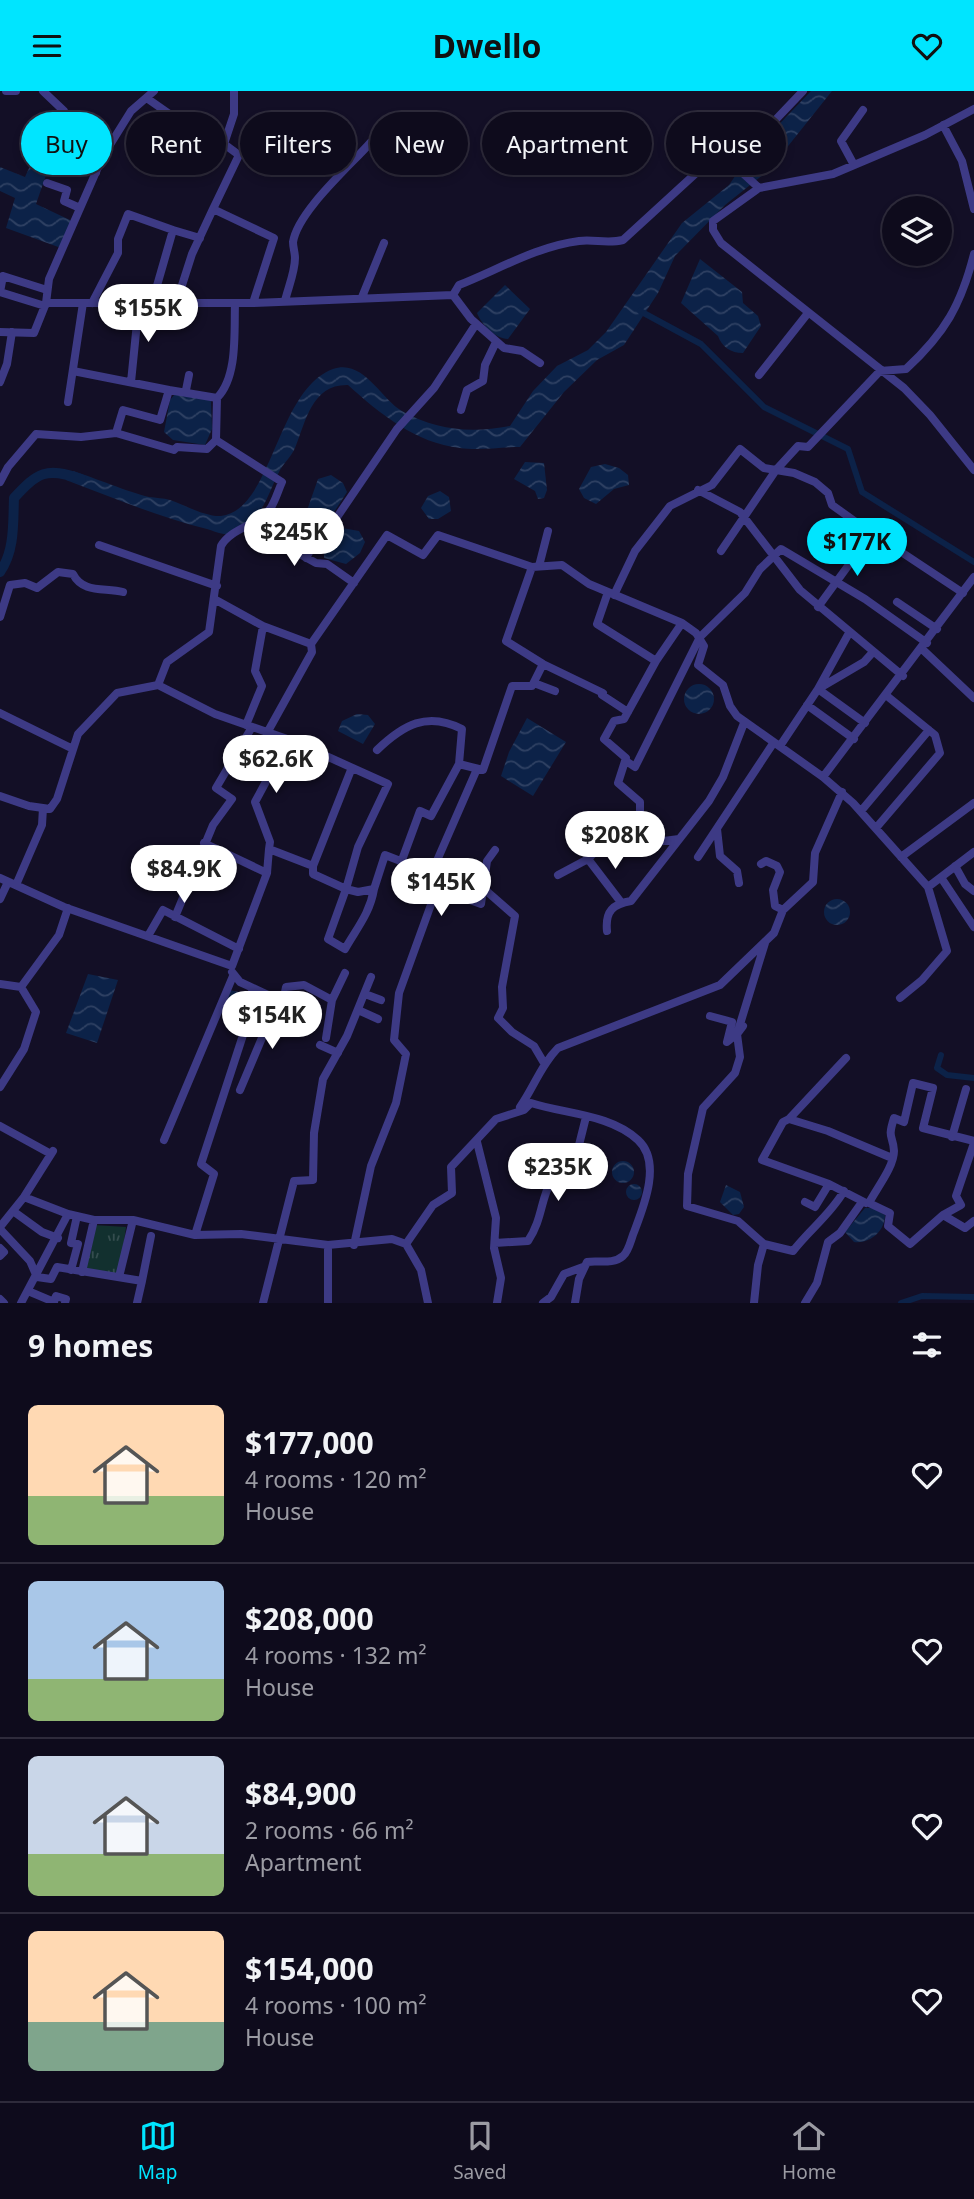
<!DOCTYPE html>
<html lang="en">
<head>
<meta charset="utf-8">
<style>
  :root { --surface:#0e0b1c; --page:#1c1929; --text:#f1f3f6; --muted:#9b9ba3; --line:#2e2b3b; --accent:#00e5ff }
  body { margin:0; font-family:"Noto Sans",sans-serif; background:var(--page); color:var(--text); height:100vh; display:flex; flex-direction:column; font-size:26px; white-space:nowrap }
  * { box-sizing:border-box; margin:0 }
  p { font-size:23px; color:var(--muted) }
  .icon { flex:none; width:38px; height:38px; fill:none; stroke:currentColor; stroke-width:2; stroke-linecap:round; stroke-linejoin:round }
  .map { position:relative; height:1212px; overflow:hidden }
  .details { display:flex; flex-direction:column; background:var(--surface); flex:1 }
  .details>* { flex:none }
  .hud { position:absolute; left:21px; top:21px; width:933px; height:63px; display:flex; gap:14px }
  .buttons { position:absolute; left:882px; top:105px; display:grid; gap:14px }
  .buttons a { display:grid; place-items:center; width:70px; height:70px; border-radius:50%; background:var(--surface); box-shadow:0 4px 10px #0003,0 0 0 2px var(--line); font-size:35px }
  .price { position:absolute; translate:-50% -60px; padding:0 16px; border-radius:24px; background:#fff; color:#222; font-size:23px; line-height:46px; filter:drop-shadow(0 2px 4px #0008) }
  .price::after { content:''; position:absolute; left:50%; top:42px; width:21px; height:16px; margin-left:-10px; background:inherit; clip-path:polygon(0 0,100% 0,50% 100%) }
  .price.current { background:var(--accent); color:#111 }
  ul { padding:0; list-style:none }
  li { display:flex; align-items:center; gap:21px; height:175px; padding:0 28px }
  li+li { border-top:2px solid var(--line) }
  li span { display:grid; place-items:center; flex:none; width:196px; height:140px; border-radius:10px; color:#555 }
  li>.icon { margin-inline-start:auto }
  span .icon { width:84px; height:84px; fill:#fffc; stroke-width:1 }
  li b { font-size:30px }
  h2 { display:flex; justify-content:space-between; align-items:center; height:84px; padding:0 28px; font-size:30px }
  .chip { padding:0 24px; border-radius:32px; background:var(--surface); box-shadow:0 4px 10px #0003,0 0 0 2px var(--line); font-size:24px; line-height:63px }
  .chip.current { background:var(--accent); color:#111 }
  header { display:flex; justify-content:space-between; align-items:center; height:91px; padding:0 28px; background:var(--accent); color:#111; font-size:32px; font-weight:700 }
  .menu { display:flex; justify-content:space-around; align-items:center; height:98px; border-top:2px solid var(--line); background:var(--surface); font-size:19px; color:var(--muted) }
  .menu a { display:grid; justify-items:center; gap:4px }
  .menu .current { color:var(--accent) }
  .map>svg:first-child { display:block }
  .grass { fill:url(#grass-tufts) }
  .water { fill:url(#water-waves) }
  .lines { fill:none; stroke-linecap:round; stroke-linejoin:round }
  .canal { stroke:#0c2248; stroke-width:6 }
  .river { stroke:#0c2248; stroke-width:10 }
  .minor { stroke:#3d3a85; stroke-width:8 }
</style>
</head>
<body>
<header><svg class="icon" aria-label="menu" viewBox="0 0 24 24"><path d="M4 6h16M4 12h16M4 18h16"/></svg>Dwello<svg class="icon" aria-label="heart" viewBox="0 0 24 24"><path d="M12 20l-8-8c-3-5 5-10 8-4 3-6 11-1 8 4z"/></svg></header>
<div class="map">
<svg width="974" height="1212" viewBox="0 0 974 1212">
  <defs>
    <pattern id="grass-tufts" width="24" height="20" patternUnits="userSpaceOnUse" patternTransform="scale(1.75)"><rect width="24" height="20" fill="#12302f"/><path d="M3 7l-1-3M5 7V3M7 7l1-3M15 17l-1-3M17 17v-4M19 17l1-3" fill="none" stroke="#344d4e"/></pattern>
    <pattern id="water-waves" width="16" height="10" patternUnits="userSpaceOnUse" patternTransform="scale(1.75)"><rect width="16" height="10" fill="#0c2248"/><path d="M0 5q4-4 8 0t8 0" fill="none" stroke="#2f4163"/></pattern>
  </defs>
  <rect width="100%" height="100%" fill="#130f26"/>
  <path class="grass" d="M93,1134l33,2 -7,50 -36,-5z"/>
  <path class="water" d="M811,0h21l-63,79 -44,35 -50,51 -17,37 -34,52 -27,15 -33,32 -44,55c-19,0 -41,4 -60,1 -44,-5 -80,-34 -112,-63 -36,-1 -42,36 -53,63 -4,9 -11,15 -15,22 -13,25 -19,57 -52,64 -6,1 -14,-3 -21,-5 -49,-12 -93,-31 -141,-49l7,-9c22,7 55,21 76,26 7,1 14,1 21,3 14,5 36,17 51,16 52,-6 55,-126 112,-147 30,-11 48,30 69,42 35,20 70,22 108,15l23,-35 24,-25 31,-16 18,-18 76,-109 47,-38 20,-29z
    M46,39l14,5 -24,69 36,17 -11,27 -55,-20 9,-30 -15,-7v-24l25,10z
    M700,168l42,33 1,11 15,13 3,10 -18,27c-12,0 -21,-6 -25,-17l-37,-33z
    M505,194l25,24 -22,30c-12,0 -27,-15 -31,-26z
    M175,303l18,1 18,6 1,28 -7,16 -32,-5 -9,-8 6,-32z
    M525,371l19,1 3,27 -3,8 -6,1 -3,-8 -21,-12z
    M605,373l14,4 9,7 1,10 -15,4 -18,15 -12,-6 -5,-9 12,-22z
    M331,384l12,8 4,9 -20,31 -8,3 -14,-10 13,-37z
    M440,400l9,6 2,14 -13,8h-9l-8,-11 7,-12z
    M331,435l28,5 6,11 -5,11 -14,11 -22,-6 1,-25z
    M684 608a15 15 0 1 1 30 0a15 15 0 1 1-30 0Z
    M357,623l11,1 7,9 -12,20 -25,-13 4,-10z
    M527,627l39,24 -33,54 -32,-20 8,-24z
    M824 821a13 13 0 1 1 26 0a13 13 0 1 1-26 0Z
    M88,883l30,6 -21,63 -31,-10z
    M224,898l15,3 11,9 -10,9 -20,-7z
    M612 1081a11 11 0 1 1 22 0a11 11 0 1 1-22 0Z
    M626 1101a8 8 0 1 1 16 0a8 8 0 1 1-16 0Z
    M726,1094l14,7 4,15 -5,7 -6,1 -13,-13z
    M865,1117h7l13,7c0,16 -15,29 -31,27l-9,-10z"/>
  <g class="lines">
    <path class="canal" d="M640,220l61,33 63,63 84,42 14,43 112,70
      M941,964l-4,13 10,7 27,3
      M901,1212l21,-7 52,1"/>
    <path class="river" d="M0,481c15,-21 13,-50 14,-74 24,-26 32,-31 67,-19"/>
    <path class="minor" d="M6,0h10
      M43,0l21,20 3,24 36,21
      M234,0v23l-10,30 15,11 -26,54 61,29 -21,65
      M148,8l30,21 -3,6 18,11 31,7
      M974,18l-49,26 -92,39 -74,14 -46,33v9l8,13 183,145 26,27 44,55
      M943,34l19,36 12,48
      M722,63l37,34
      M62,65l34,17
      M854,74l-13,-24 22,-31
      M47,92l20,7 -3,11 16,7
      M0,201l3,-16 44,14
      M0,201l45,14
      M453,204l18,24 33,29 18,3 18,12
      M362,206l22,-54
      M285,210c3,-13 10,-29 10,-43 0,-5 -2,-11 -2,-16 5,-31 57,-76 78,-100
      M46,212l3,-24 54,-123 28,-45 23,-20
      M92,212l26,-50v-14l10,-25 45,16
      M152,212l21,-73 27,8
      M176,213l16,-50 21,-45
      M0,241l34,1 12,-30h207l200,-8 6,-10c38,-15 79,-39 120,-44 15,-2 28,3 44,-1l83,-76 56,-30 41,-43
      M73,280l96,19
      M759,284l49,-62
      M0,291l7,-18 5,-32
      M131,291l8,-79
      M186,299l3,-15
      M68,311l15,-99
      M461,319l6,-20 16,-9 2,-16 11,-23
      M116,342l7,-23 37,10 9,-30 48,8
      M0,391l8,-15 28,-33 45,3 35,-4 58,17 3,-3 30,2 9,-9 1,-42c21,-21 17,-66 18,-95
      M698,399l42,22 60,78 103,86
      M249,435l67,37 11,1 27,19
      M837,450l16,-21 110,73
      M99,454l118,41
      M721,460l55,-81 22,-24 10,1 72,-76 26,-2c39,-36 55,-64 68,-115
      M306,467l14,-25 11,-7 66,-97 37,-41 42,-64
      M539,475l9,-35
      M532,476l-26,74 37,23 60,29 -1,2 26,17
      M608,501l-11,32 59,37
      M614,504l21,-44 35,-45 42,-21 28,-36 24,19 30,5 21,9 13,11 4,12 21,15
      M216,509l47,26 48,18 76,-109 36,20 15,-20 94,32 30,-2 27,19 93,39 14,10 8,13 -6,19 25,20 7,21 7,10 86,61 151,-200
      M897,511l40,27
      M818,516l54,-74
      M0,526l10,-32 15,-2 12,5 21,-16 15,2c10,20 33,13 50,18
      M849,542l-31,56 47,34
      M922,558l52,49
      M534,592l21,8
      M807,614l47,34
      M0,622l71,35
      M246,634l16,-39 -7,-15 8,-45
      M267,642l45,-81 -1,-8
      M780,655l38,-57 46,-27 9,-10
      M377,659c26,-25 50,-39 85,-21l-3,35
      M626,670l9,6 65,-130 45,-44 15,-24 21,-20 84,50 62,44
      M823,686l30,26 75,84 46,-35
      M0,705l29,10 21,3 7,-10 21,-65 39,-41 41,-8 9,-23 42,-30 12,-86c10,-18 36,-20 49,-37 5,-7 8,-18 12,-27l-66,-42
      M861,720l68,-81
      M876,737l64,-75 -5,-18 -48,-39
      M717,738l3,27 17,15 2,12
      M612,744l21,10 46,-6
      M204,752l63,30
      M269,758l1,-7 -15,-40 14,-26 -7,-5 11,-36
      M698,766l76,-115
      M901,766l73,-54
      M588,768l32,42
      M402,769l18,-49 11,5 28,-52 24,6 29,-84h20l11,-22
      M761,773l5,-3 11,5 3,6 -7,18 2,16 8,4 30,-28 2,-29 27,-61
      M313,775l38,-96
      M955,775l10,18 9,7
      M432,781l45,-103
      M558,784l30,-16 24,-24 28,-22v-11l-22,-19 8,-25 -22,-19 10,-18 10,-2 32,-58 26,-38
      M0,787l64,29 168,59 35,-93 2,-24 44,17v8l33,15 12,-42 30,-63 -95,-43 -78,-27 -57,-29
      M942,788l32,48
      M16,794l26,-60 1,-17
      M374,798c-4,24 -17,39 -29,60l-17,-10 18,-50 12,3 16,-3 11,-34 72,28 26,5 32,28 -13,71 1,21 -5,10 14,14 22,14 10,17
      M0,808l8,-17
      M175,826l38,-92 19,-26 -16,-11 36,-61
      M607,840c-2,-20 6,-27 24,-30l78,-100 14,-24 21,-54
      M148,845l15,-26 76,39
      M232,881l8,10 43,20 3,-15 18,-2 28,15
      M0,893l21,3 38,-52 9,-27
      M365,903l16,6
      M900,907l22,-18 25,-29 -19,-64
      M358,919l20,9
      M710,925l22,6 -5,20 10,-8 28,-91
      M743,935l-6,8 3,23 -5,16 -32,35 -15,66 -1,32 51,15 26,23 29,7c17,-22 37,-36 51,-60
      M326,947l6,-38 13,-27
      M320,954l18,8
      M0,996l24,-38 12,-37 -15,-25
      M240,999l38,-90
      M520,1016c14,-20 21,-42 38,-59l162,-63 54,-52 9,-23
      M789,1028l57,-61
      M0,1035l51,28
      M952,1046l14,-48
      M164,1049l69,-164
      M477,1051l19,76 -2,30 7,30 -4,25
      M974,1052l-18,53 5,9 -18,10 22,13 9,-7
      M829,1093l-67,-24 21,-38 6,-3 39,12 64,27
      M805,1111l10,5 14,-23 37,19
      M13,1120l29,21 16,6
      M68,1123l26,6 -12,52
      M943,1124l-33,29 -22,-18 2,-13 -21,-10c7,-14 25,-36 25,-52 -1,-17 -7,-11 0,-33l10,4 9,-39 20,5 -10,40 51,13
      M94,1129h39l-14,57
      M133,1129l62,15 46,-1 87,11 64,-6 14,5 27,-39 19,-12 -1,-26 45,-48 28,-9 7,-7c34,11 79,11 107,37 24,22 6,66 -4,92 -3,7 -5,19 -11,24 -10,9 -26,4 -36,6l-8,17 -4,24
      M0,1136l24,-30 29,-46
      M0,1138l30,32 7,16 14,2 6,-12 85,14 -5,22
      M195,1144l19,-61 -13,-10 44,-135 -4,-3 12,-38
      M495,1152l33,-2c21,-31 8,-62 47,-80l11,-44
      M406,1153l15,26 7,33
      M354,1154l17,-79 25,-63 10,-49 -12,-14 5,-47 38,-105 44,16 6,-43 8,-11
      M0,1157l4,4 -4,4
      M71,1179l7,-26 -7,-1 6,-27
      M142,1190l9,-45
      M28,1200l26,11 2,-6 10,3 -1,4
      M0,1208l4,4
      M21,1212l47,-89 -44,-17
      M263,1212l31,-122 19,-1 1,-47 9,-54 24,-43 24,-59
      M328,1212v-58
      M543,1212l8,-6 13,-23 19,-7
      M754,1212l4,-38 6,-21
      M805,1212l12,-20 11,-41 12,-9 22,-31"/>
  </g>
</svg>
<div class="buttons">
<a><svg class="icon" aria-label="layers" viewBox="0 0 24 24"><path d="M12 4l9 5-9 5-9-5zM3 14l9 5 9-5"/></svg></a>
</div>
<b class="price" style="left:148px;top:253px">$155K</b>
<b class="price" style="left:294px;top:477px">$245K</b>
<b class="price current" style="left:857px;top:487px">$177K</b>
<b class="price" style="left:276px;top:704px">$62.6K</b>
<b class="price" style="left:615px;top:780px">$208K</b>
<b class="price" style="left:184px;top:814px">$84.9K</b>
<b class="price" style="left:441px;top:827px">$145K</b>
<b class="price" style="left:272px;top:960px">$154K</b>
<b class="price" style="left:558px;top:1112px">$235K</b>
<div class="hud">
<a class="chip current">Buy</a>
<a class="chip">Rent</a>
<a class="chip">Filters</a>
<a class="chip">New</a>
<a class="chip">Apartment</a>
<a class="chip">House</a>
</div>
</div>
<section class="details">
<h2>9 homes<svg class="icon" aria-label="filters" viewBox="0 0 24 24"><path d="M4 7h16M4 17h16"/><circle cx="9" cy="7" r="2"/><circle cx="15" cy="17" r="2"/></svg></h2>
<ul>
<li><span style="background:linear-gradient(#ffd9b3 65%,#8fb573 0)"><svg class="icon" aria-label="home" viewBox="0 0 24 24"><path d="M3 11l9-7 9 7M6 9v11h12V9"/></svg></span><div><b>$177,000</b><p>4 rooms · 120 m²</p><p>House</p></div><svg class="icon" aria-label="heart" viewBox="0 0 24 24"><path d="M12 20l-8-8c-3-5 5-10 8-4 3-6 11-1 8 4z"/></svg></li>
<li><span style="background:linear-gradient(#a9c7e8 70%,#8fb573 0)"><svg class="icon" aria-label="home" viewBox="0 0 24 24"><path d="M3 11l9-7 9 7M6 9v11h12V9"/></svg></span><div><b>$208,000</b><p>4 rooms · 132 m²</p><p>House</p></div><svg class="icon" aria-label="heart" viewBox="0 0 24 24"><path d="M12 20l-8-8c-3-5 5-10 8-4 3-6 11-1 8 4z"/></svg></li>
<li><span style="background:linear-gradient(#c9d6e8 70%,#8fb573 0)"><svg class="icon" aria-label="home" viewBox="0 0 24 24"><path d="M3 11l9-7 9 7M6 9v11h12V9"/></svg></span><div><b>$84,900</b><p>2 rooms · 66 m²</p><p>Apartment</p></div><svg class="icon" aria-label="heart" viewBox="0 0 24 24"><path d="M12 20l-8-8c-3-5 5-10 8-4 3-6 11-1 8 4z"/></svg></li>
<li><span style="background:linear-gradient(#ffd9b3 65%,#7fa58c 0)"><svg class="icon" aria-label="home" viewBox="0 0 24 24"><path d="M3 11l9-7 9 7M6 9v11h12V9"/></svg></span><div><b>$154,000</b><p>4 rooms · 100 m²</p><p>House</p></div><svg class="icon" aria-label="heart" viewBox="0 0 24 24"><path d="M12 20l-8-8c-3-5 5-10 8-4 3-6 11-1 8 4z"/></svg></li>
</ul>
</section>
<nav class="menu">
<a class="current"><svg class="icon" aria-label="map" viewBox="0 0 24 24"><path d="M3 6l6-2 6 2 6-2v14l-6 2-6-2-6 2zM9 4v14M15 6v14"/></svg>Map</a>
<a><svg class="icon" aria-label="saved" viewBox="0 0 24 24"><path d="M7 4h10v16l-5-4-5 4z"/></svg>Saved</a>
<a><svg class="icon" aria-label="home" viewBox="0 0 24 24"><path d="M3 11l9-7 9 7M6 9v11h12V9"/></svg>Home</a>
</nav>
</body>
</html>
